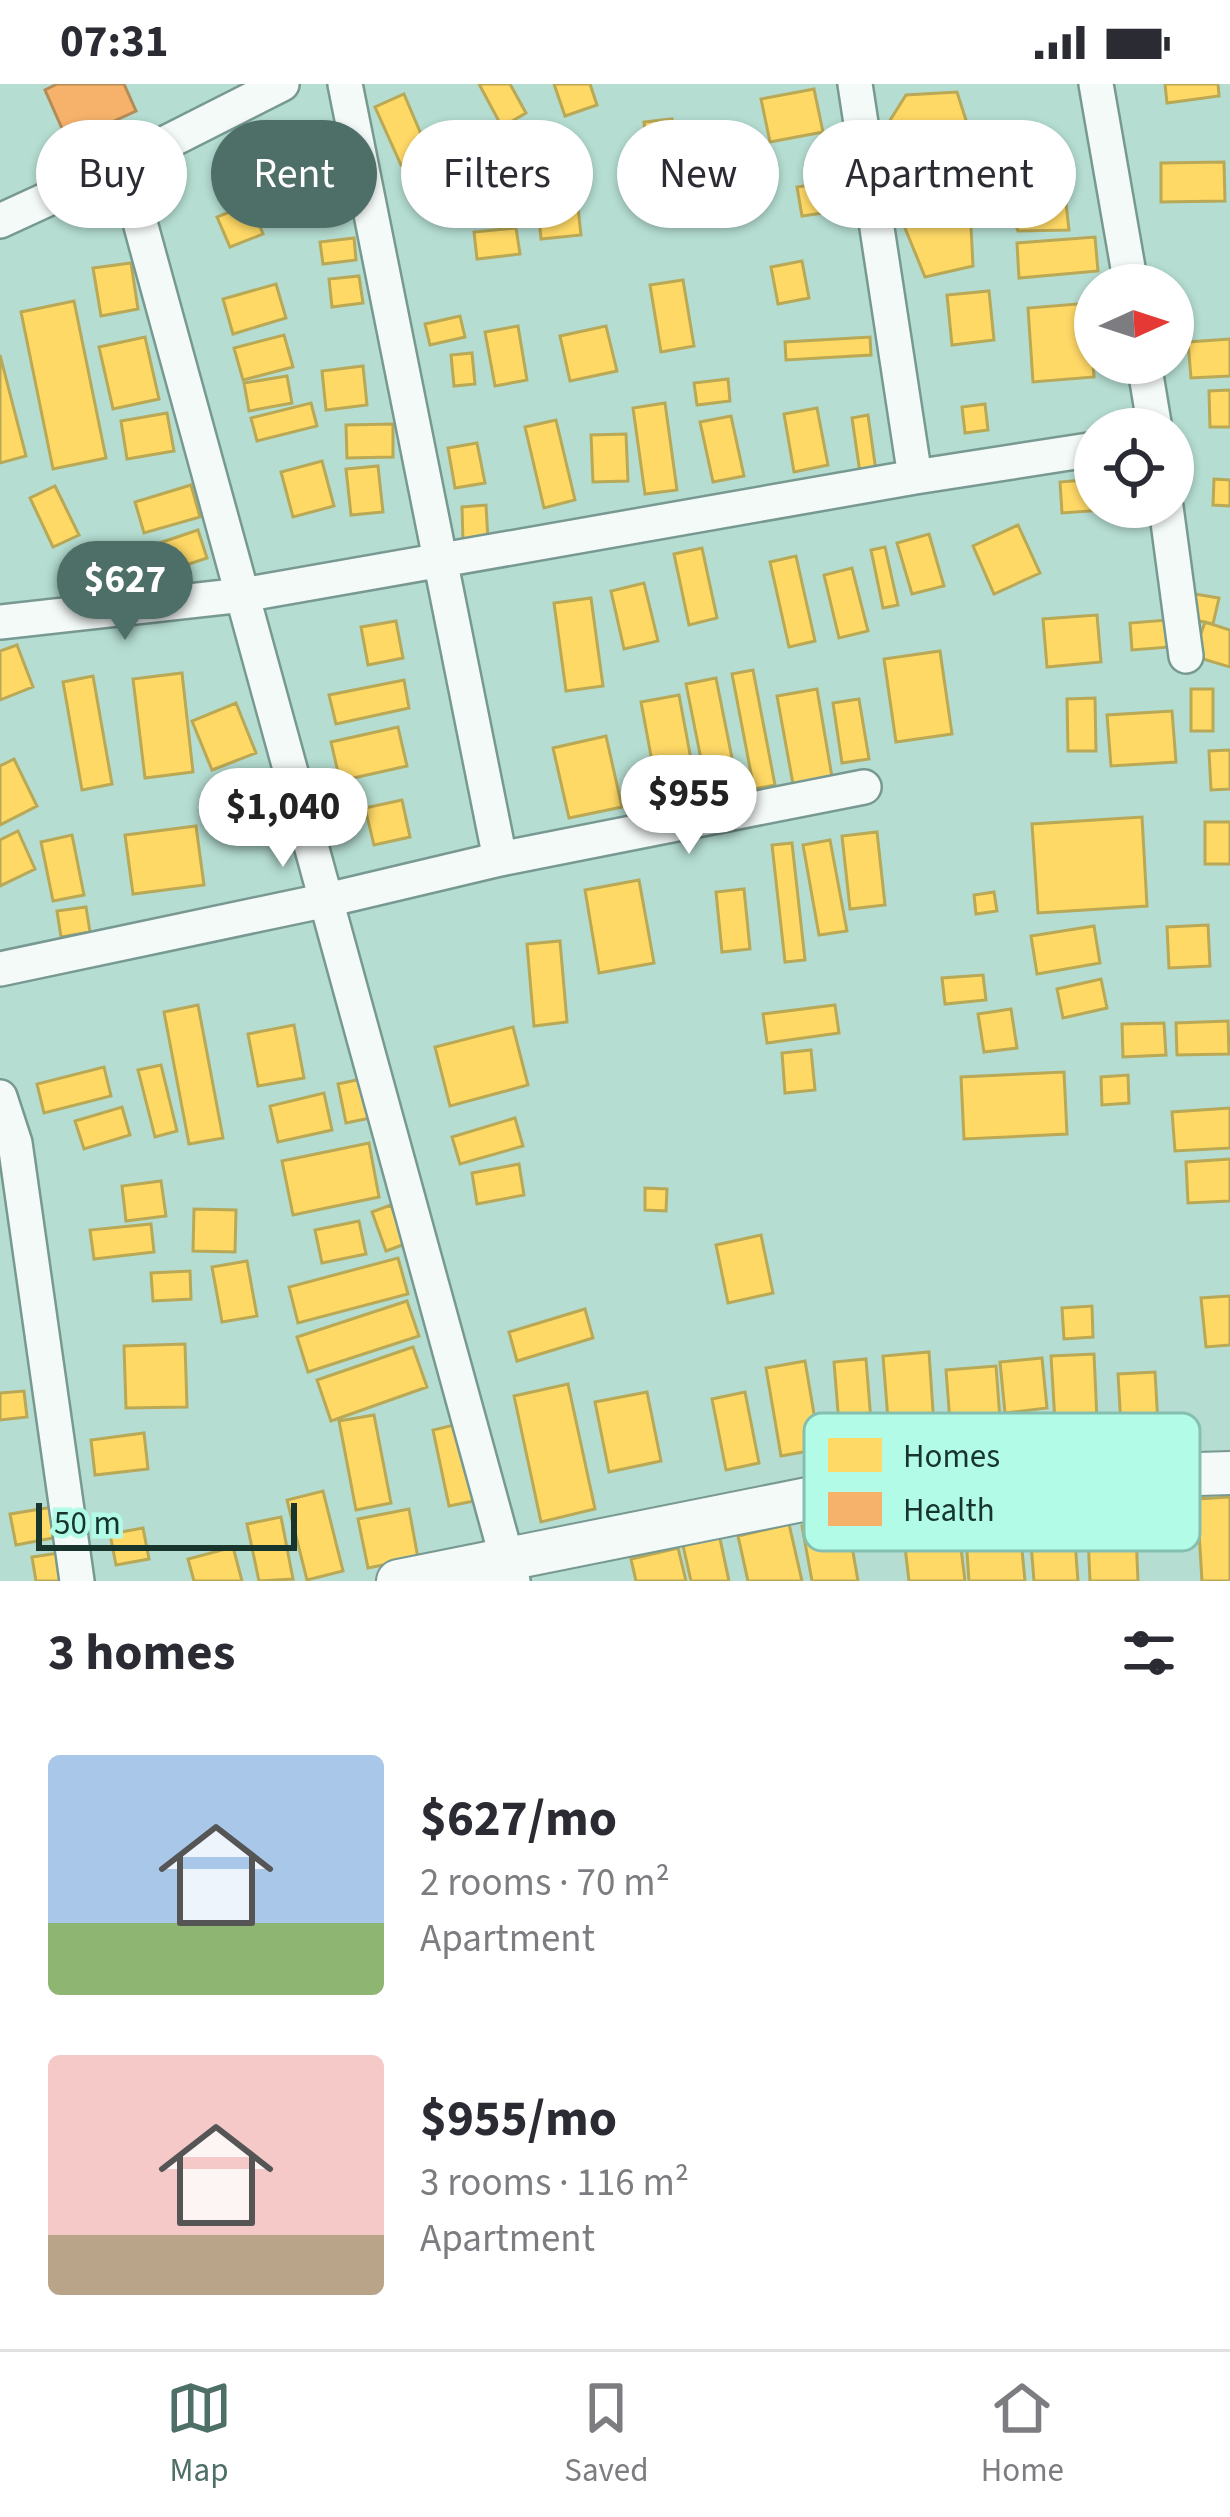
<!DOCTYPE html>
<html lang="en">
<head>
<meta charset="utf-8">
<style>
  :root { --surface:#fff; --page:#f7f7f7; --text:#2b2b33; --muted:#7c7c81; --line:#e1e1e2; --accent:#4e6f67 }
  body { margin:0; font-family:"Source Sans 3",sans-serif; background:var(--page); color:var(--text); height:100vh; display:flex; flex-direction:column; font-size:45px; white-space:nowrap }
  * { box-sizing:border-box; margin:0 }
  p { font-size:39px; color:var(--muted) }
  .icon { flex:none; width:66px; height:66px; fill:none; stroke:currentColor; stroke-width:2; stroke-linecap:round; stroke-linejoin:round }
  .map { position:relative; height:1497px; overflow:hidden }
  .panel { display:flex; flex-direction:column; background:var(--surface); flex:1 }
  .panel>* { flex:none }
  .banner { position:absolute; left:36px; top:36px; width:1158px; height:108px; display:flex; gap:24px }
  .needle { width:78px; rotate:87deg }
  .fabs { position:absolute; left:1074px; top:180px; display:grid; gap:24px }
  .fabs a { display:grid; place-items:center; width:120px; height:120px; border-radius:50%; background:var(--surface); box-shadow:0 3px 9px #0004; font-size:60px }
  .scale { position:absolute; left:36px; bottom:30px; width:261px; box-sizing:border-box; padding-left:12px; border:6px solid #17342d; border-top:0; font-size:33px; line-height:42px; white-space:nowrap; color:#17342d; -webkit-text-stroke:9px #b2fbe7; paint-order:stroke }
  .price { position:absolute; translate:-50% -102px; padding:0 27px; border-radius:42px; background:#fff; color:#222; font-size:39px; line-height:78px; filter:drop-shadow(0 3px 6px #0008) }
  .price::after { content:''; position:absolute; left:50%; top:72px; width:36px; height:27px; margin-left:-18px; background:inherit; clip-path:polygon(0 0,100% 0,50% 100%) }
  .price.selected { background:var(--accent); color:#fff }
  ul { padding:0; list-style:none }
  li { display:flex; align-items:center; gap:36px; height:300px; padding:0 48px }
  li span { display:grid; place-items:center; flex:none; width:336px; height:240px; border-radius:12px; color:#555 }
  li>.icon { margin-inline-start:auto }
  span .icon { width:144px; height:144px; fill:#fffc; stroke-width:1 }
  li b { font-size:51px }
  h2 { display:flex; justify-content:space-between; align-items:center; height:144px; padding:0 48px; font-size:51px }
  .chip { padding:0 42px; border-radius:54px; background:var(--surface); box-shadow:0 3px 9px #0004; font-size:42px; line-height:108px }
  .chip.selected { background:var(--accent); color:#fff }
  .status { display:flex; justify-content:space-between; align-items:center; height:84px; padding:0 60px; background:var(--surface); direction:ltr }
  .status svg { height:33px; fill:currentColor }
  .tab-bar { display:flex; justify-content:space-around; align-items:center; height:168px; border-top:3px solid var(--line); background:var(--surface); font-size:33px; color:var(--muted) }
  .tab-bar a { display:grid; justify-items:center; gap:6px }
  .tab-bar .selected { color:var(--accent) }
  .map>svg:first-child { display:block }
  .homes { fill:#ffd966; stroke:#b9a855; stroke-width:3 }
  .health { fill:#f6b26b; stroke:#b38c58; stroke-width:3 }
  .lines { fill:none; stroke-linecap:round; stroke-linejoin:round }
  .minor-casing { stroke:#789991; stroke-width:38 }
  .tertiary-casing { stroke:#789991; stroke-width:46 }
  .minor { stroke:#f4faf8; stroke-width:33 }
  .tertiary { stroke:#f4faf8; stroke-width:42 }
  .key { fill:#b2fbe7; stroke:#84bfaf; stroke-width:3 }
  .key-label { font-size:33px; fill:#17342d }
</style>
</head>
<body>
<div class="status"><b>07:31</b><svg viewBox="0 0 49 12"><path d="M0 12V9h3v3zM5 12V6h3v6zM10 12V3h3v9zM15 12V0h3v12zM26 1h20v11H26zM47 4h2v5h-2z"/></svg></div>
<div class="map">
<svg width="1230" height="1497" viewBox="0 0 1230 1497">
  <rect width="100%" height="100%" fill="#b5ddd2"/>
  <path class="homes" d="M479,0h31l16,29 -24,14z
    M554,0h36l7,21 -32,11z
    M1165,0h53l1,12 -52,7z
    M814,5l9,43 -53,10 -9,-43z
    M957,8l16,50 -96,-1 29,-46z
    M404,10l25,59 -28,12 -26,-58z
    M672,35l6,51 -29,4 -5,-52z
    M1033,47l6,37 -35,10 -2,-46z
    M877,57l96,1 -3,34 -84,22z
    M572,69l9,82 -40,4 -8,-82z
    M1224,78l1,39 -64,1v-39z
    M1063,92l6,54 -51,1 -15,-39z
    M825,99l5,29 -28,4 -5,-29z
    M506,101l6,31 -35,6 -5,-31z
    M935,101l2,24 -39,2 -12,-13z
    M339,107l4,31 -33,4 -4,-31z
    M251,119l12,31 -33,13 -13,-30z
    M970,123l3,59 -48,11 -27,-66z
    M516,144l4,26 -43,5 -3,-27z
    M1095,153l3,34 -79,7 -2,-35z
    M354,154l2,22 -33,4 -3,-22z
    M802,177l7,37 -31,6 -7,-37z
    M131,179l7,46 -37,7 -8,-48z
    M359,192l4,27 -31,4 -3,-28z
    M683,196l11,66 -33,6 -11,-67z
    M276,200l10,34 -53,16 -10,-35z
    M989,207l5,49 -42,5 -5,-50z
    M74,217l32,157 -53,11 -32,-157z
    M1089,219l5,74 -61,5 -5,-74z
    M460,232l5,21 -35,8 -5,-21z
    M518,242l9,54 -32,6 -10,-54z
    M606,242l11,45 -47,10 -10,-45z
    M284,251l9,32 -50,13 -9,-32z
    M145,253l14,62 -46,10 -14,-62z
    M870,253l1,18 -85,5 -1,-18z
    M1230,255v37l-39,2 -3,-36z
    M472,269l3,31 -21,2 -3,-31z
    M0,271l26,101 -26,7z
    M363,282l4,39 -41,5 -4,-39z
    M287,292l5,27 -43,8 -5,-28z
    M728,295l2,22 -33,4 -3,-22z
    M1230,306v37h-20l-1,-36z
    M311,319l6,23 -60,15 -6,-23z
    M665,319l12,87 -32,4 -12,-86z
    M985,320l3,26 -23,3 -3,-26z
    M817,324l11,57 -34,7 -10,-58z
    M167,329l7,38 -47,8 -6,-38z
    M868,331l8,56 -16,2 -8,-55z
    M731,332l13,60 -31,6 -13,-60z
    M556,336l19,80 -31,8 -19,-81z
    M393,340v33l-46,1 -1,-33z
    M626,350l2,47 -35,1 -2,-47z
    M477,359l8,40 -30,5 -7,-40z
    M322,377l12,45 -41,11 -12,-45z
    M378,382l5,46 -32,3 -5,-46z
    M1095,395v28l23,2 -56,4 -2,-31z
    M1214,395l16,1v26l-17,-1z
    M191,401l9,32 -56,16 -9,-31z
    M55,402l24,49 -26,12 -23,-49z
    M486,421l2,35 -25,1 -1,-34z
    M1018,441l22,48 -46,21 -21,-48z
    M198,446l9,28 -95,32 -9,-28z
    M929,450l15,52 -32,8 -15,-51z
    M885,463l13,58 -15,3 -12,-58z
    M702,464l15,70 -28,7 -15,-71z
    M796,472l19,85 -26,6 -19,-85z
    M852,484l16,63 -29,7 -15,-63z
    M644,499l14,58 -34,8 -13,-58z
    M1195,510l24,4 -6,26 -23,-5z
    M591,514l12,88 -37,5 -12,-88z
    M1097,531l4,47 -54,5 -4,-48z
    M1167,536l3,27 -38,3 -2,-27z
    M396,537l7,37 -35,7 -7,-38z
    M1205,538l25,8v37l-37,-11z
    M17,561l16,42 -33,13v-49z
    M940,567l12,83 -56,8 -12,-83z
    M753,586l22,115 -21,4 -22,-115z
    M182,589l11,99 -48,6 -12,-99z
    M93,592l19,108 -30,6 -19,-108z
    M716,594l20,100 -30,6 -20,-100z
    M404,596l5,28 -73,16 -7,-29z
    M817,605l15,88 -39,7 -16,-88z
    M1191,605h22v42h-22z
    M679,611l20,107 -38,8 -20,-108z
    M1095,614l1,53h-28l-1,-52z
    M859,615l10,60 -27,4 -9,-60z
    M236,619l20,50 -44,17 -20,-49z
    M1172,627l4,51 -65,4 -4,-51z
    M398,643l9,39 -67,15 -9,-39z
    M606,652l16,71 -53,11 -16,-70z
    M1230,666v39l-19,1 -2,-39z
    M14,675l23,47 -37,19v-59z
    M402,716l8,37 -36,8 -9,-37z
    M1142,733l5,89 -109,7 -6,-89z
    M1205,738h25v42h-25z
    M196,742l8,59 -71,9 -8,-59z
    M18,747l17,38 -35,17v-46z
    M877,748l8,73 -35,4 -8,-73z
    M72,751l12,60 -31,6 -12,-59z
    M830,756l17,91 -28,4 -16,-90z
    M792,759l13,117 -20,2 -13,-117z
    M639,796l15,83 -55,10 -14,-83z
    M744,805l6,60 -28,3 -6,-60z
    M994,808l3,19 -21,3 -2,-19z
    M86,823l4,25 -29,5 -4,-26z
    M1208,841l2,41 -41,2 -2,-41z
    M1094,842l6,37 -63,11 -6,-38z
    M560,857l7,81 -33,4 -7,-82z
    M983,891l3,25 -41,4 -3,-26z
    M1101,895l6,29 -44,10 -6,-29z
    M198,921l25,133 -34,6 -25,-132z
    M835,921l4,28 -72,10 -4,-29z
    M1011,925l6,39 -33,4 -6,-38z
    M1228,937l1,33 -52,1 -1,-32z
    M1164,939l2,32 -43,2 -1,-33z
    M294,941l10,53 -46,8 -10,-52z
    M513,943l15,58 -78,21 -15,-59z
    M811,966l4,40 -30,3 -3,-40z
    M161,981l16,66 -22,6 -17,-67z
    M104,983l7,29 -67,17 -7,-29z
    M1064,988l3,62 -103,5 -3,-62z
    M1128,991l1,28 -27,2 -1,-28z
    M361,995l9,39 -24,5 -8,-39z
    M324,1009l8,37 -54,12 -8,-36z
    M122,1023l8,28 -46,14 -9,-28z
    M1230,1024v40l-55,3 -3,-39z
    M515,1034l8,28 -63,18 -8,-27z
    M369,1059l10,54 -86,18 -11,-54z
    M1230,1075v42l-42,2 -2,-41z
    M519,1080l5,31 -47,9 -5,-31z
    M161,1097l5,35 -40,5 -4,-35z
    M645,1104l22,1 -1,22 -21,-1z
    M391,1121l14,39 -19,7 -14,-39z
    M194,1125l42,1 -1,42 -42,-1z
    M359,1137l7,33 -44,9 -7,-33z
    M151,1140l3,28 -60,7 -4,-29z
    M761,1151l12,58 -45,10 -12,-58z
    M398,1174l10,36 -110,29 -9,-36z
    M247,1177l10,55 -35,6 -10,-55z
    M190,1187l1,28 -38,2 -2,-28z
    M1230,1212v49l-24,2 -5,-49z
    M407,1217l12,35 -111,36 -11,-35z
    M1092,1222l1,31 -29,2 -2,-31z
    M585,1225l8,29 -76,23 -8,-29z
    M185,1260l2,63 -61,1 -2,-62z
    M413,1263l14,40 -96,34 -14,-41z
    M929,1268l6,89 -45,4 -7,-89z
    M1094,1270l3,66 -42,2 -4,-66z
    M1042,1274l5,50 -42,5 -5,-51z
    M866,1275l7,87 -32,3 -7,-87z
    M805,1277l15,88 -39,7 -15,-88z
    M996,1282l4,53 -50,3 -4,-52z
    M1155,1288l3,52 -37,2 -3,-52z
    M568,1300l27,125 -54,13 -27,-126z
    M24,1307l3,26 -27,3v-27z
    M647,1308l14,69 -52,11 -14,-70z
    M745,1308l14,71 -33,7 -14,-71z
    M374,1331l17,88 -35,7 -17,-89z
    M458,1340l16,77 -25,5 -16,-76z
    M144,1349l4,36 -53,6 -4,-35z
    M323,1407l20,80 -36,9 -20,-80z
    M1230,1413v84h-28l-5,-82z
    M53,1423l5,30 -42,8 -6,-31z
    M409,1425l9,49 -50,10 -10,-49z
    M1073,1431l5,66h-44l-5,-62z
    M281,1433l12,62 -34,2 -12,-57z
    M847,1434l11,63h-46l-10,-55z
    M1019,1435l6,62h-56l-4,-57z
    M789,1440l13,57h-54l-10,-45z
    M958,1440l7,57h-56l-6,-51z
    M143,1444l6,31 -33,6 -6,-31z
    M719,1450l10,47h-38l-9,-40z
    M1136,1450l2,47h-48l-2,-45z
    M233,1463l9,34h-48l-6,-22z
    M678,1464l8,33h-50l-5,-22z
    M59,1469l4,28h-27l-4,-24z"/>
  <path class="health" d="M57,0h67l12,27 -68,31 -23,-52z"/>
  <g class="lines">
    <g class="minor-casing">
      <path id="minor" d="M855,0l60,393
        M1096,0l35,201
        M124,80l389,1417
        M0,137l124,-57 158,-80
        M1144,279l11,66
        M1166,423l20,149
        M0,538l243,-27 672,-118 180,-28
        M500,775l364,-72
        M0,885l327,-69 173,-41 -155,-775
        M0,1013l15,46 62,438"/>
    </g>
    <g class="tertiary-casing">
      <path id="tertiary" d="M398,1497l484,-97 348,-11"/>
    </g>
    <use href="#minor" class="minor"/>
    <use href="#tertiary" class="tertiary"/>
  </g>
  <rect x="804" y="1329" width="396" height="138" rx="18" class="key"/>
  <rect x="828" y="1354" width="54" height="34" fill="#ffd966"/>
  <rect x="828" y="1408" width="54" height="34" fill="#f6b26b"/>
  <g class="key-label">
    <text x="903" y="1383">Homes</text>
    <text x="903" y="1437">Health</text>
  </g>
</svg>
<div class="fabs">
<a><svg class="needle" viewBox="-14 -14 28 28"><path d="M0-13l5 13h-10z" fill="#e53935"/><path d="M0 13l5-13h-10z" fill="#7c7c81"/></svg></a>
<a><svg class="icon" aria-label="locate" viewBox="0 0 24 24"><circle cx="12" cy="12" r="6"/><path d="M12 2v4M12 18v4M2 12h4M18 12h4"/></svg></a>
</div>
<div class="scale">50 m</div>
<b class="price selected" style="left:125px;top:559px">$627</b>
<b class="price" style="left:689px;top:773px">$955</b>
<b class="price" style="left:283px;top:786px">$1,040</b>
<div class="banner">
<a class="chip">Buy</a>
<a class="chip selected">Rent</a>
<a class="chip">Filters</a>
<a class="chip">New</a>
<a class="chip">Apartment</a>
</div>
</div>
<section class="panel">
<h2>3 homes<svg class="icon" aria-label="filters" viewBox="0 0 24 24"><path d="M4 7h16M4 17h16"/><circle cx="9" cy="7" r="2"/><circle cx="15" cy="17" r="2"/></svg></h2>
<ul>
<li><span style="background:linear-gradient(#a9c7e8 70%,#8fb573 0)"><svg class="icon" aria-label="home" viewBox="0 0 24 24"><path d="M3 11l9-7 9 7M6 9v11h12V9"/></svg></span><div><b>$627/mo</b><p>2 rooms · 70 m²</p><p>Apartment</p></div></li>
<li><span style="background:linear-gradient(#f6c9c9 75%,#b9a48a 0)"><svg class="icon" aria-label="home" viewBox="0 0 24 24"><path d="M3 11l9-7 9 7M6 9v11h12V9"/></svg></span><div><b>$955/mo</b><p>3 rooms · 116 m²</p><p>Apartment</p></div></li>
</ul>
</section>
<nav class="tab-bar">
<a class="selected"><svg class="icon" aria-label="map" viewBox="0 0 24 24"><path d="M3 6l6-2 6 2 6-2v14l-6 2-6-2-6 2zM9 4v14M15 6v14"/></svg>Map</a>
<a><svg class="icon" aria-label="saved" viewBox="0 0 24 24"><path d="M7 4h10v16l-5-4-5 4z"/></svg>Saved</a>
<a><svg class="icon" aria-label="home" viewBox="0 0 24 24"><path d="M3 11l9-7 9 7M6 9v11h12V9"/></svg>Home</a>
</nav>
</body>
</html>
